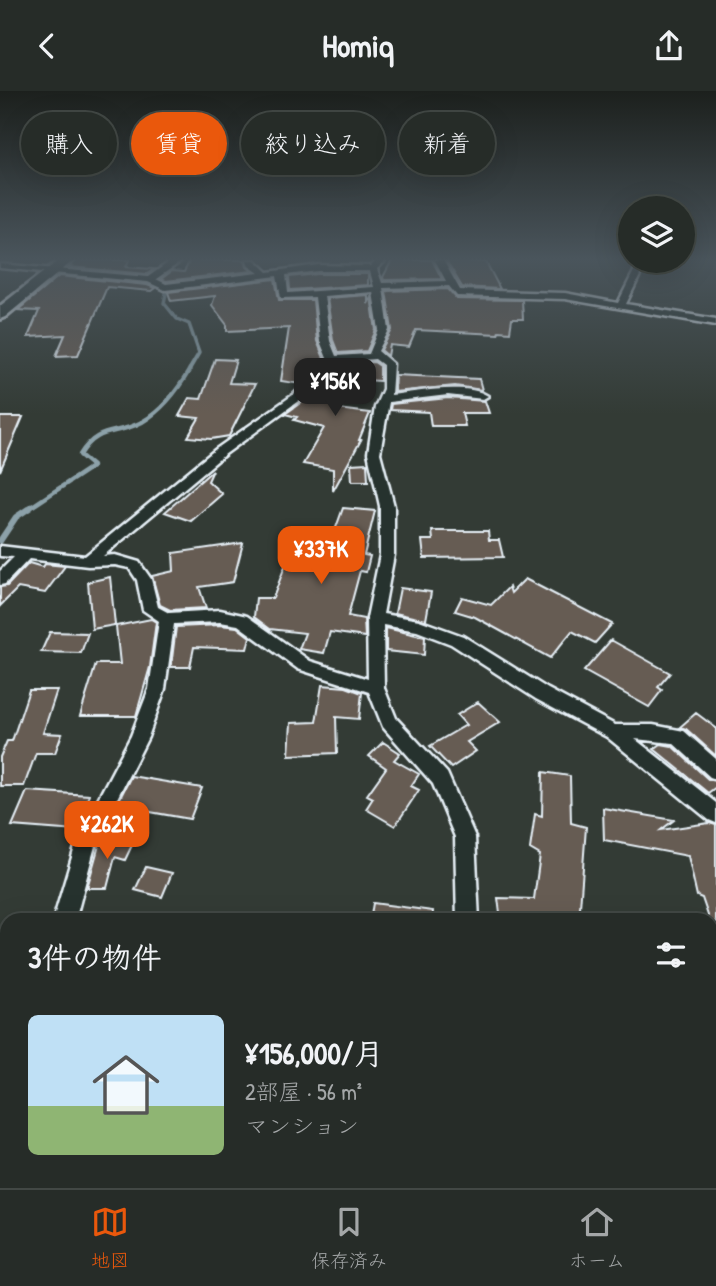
<!DOCTYPE html>
<html lang="ja">
<head>
<meta charset="utf-8">
<style>
  :root { --surface:#262c28; --page:#2e3430; --text:#f1f3f6; --muted:#a4a7a8; --line:#424845; --accent:#ea580c }
  body { margin:0; font-family:"Patrick Hand","Klee One",sans-serif; background:var(--page); color:var(--text); height:100vh; display:flex; flex-direction:column; font-size:26px; white-space:nowrap }
  * { box-sizing:border-box; margin:0 }
  p { font-size:23px; color:var(--muted) }
  .icon { flex:none; width:38px; height:38px; fill:none; stroke:currentColor; stroke-width:2; stroke-linecap:round; stroke-linejoin:round }
  .map { position:relative; flex:1; overflow:hidden }
  .side { position:absolute; left:0px; top:822px; width:718px; height:275px; display:flex; flex-direction:column; background:var(--surface); border-radius:21px 21px 0 0; box-shadow:0 7px 28px #0002,0 0 0 2px var(--line) }
  .side>* { flex:none }
  .hud { position:absolute; left:21px; top:21px; width:676px; height:63px; display:flex; gap:14px }
  .fabs { position:absolute; left:618px; top:105px; display:grid; gap:14px }
  .fabs a { display:grid; place-items:center; width:77px; height:77px; border-radius:50%; background:var(--surface); box-shadow:0 7px 28px #0002,0 0 0 2px var(--line); font-size:35px }
  .price { position:absolute; translate:-50% -60px; padding:0 16px; border-radius:14px; background:var(--accent); color:#fff; font-size:23px; line-height:46px; filter:drop-shadow(0 2px 4px #0008) }
  .price::after { content:''; position:absolute; left:50%; top:42px; width:21px; height:16px; margin-left:-10px; background:inherit; clip-path:polygon(0 0,100% 0,50% 100%) }
  .price.active { background:#222; color:#fff }
  ul { padding:0; list-style:none }
  li { display:flex; align-items:center; gap:21px; height:175px; padding:0 28px }
  li span { display:grid; place-items:center; flex:none; width:196px; height:140px; border-radius:10px; color:#555 }
  li>.icon { margin-inline-start:auto }
  span .icon { width:84px; height:84px; fill:#fffc; stroke-width:1 }
  li b { font-size:30px }
  h2 { display:flex; justify-content:space-between; align-items:center; height:84px; padding:0 28px; font-size:30px }
  .pill { padding:0 24px; border-radius:32px; background:var(--surface); box-shadow:0 7px 28px #0002,0 0 0 2px var(--line); font-size:24px; line-height:63px }
  .pill.active { background:var(--accent); color:#fff }
  header { display:flex; justify-content:space-between; align-items:center; height:91px; padding:0 28px; background:var(--surface); font-size:32px; font-weight:700 }
  .tabs { display:flex; justify-content:space-around; align-items:center; height:98px; border-top:2px solid var(--line); background:var(--surface); font-size:19px; color:var(--muted) }
  .tabs a { display:grid; justify-items:center; gap:4px }
  .tabs .active { color:var(--accent) }
  .map>svg:first-child { display:block }
  .lines { fill:none; stroke-linecap:round; stroke-linejoin:round }
  .stream-far2 { stroke:#8ca1a9; stroke-width:3.5 }
  .stream-far1 { stroke:#8ca1a9; stroke-width:4.5 }
  .stream { stroke:#8ca1a9; stroke-width:6 }
  .building { fill:#665b53; stroke:#e8f1f8; stroke-width:2 }
  .street-casing { stroke:#e8f1f8; stroke-width:5 }
  .primary-casing { stroke:#e8f1f8; stroke-width:6 }
  .street { fill:#26332d; fill-rule:evenodd }
  .primary { fill:#26332d; fill-rule:evenodd }
</style>
</head>
<body>
<header><svg class="icon" aria-label="back" viewBox="0 0 24 24"><path d="M15 5l-7 7 7 7"/></svg>Homiq<svg class="icon" aria-label="share" viewBox="0 0 24 24"><path d="M12 15V3M7 8l5-5 5 5M5 13v7h14v-7"/></svg></header>
<div class="map">
<svg width="716" height="1097" viewBox="0 0 716 1097">
  <rect width="100%" height="100%" fill="#333b35"/>
  <filter id="ink" filterUnits="userSpaceOnUse"><feTurbulence type="fractalNoise" baseFrequency=".0143" numOctaves="2"/><feDisplacementMap in="SourceGraphic" scale="14" xChannelSelector="R" yChannelSelector="G"/><feConvolveMatrix kernelMatrix="1 2 1 2 8 2 1 2 1" color-interpolation-filters="sRGB"/></filter>
  <g filter="url(#ink)">
    <g class="lines">
      <path class="stream-far2" d="M172,169l1,5 -17,15 12,4 -4,19 13,16 12,5 10,29 -10,17"/>
      <path class="stream-far1" d="M28,418l65,-43 -13,-11c18,-30 36,-19 62,-33 21,-12 36,-32 48,-53"/>
      <path class="stream" d="M0,450l16,-24 15,-10"/>
    </g>
    <path class="building" d="M77,169h52l-3,7 28,2 -7,5 -78,-7z
      M190,169h55l2,7 5,4 -86,10 -5,-2 11,-8 12,1z
      M392,169h40l10,19 -58,1 -1,-3z
      M446,169l40,2 14,27 -38,-2z
      M318,183h50v11l-78,5 -1,-13z
      M59,185l88,9 8,3 -4,3 -44,-4 -29,68 -22,1 9,-21 -37,2 11,-26 -21,-1z
      M275,188l4,21h34l4,41 7,17 -23,26 -20,-3 8,-53 -62,3v-6l-15,-20 3,-9 -44,5 -3,-9z
      M448,198l9,10 65,1 1,19h-11l-2,13 -11,-1 -1,3 -82,-4 -7,17 -19,-2 -2,11 -7,-6 11,-20 -6,-39z
      M368,204v9l3,-7 5,33 -9,21 -29,2 -5,-13 -6,-42z
      M215,268l21,1 -7,23 26,1 -26,52 -18,3 -23,-2 11,-19 -20,-2 10,-18 12,1z
      M374,271l6,4v15l-30,-2 -21,23 13,3 -4,4 32,4 -11,27h2l-28,51v-22l-30,-5 21,-36 -30,-8 3,-3 -12,-3 18,-13 35,-37z
      M395,284l84,4 3,11 -27,-4 -61,6z
      M448,307l37,3 4,12h-27l3,13h-34l-2,-14 -39,-2 1,-6z
      M0,326h23l-23,54z
      M367,372l1,18h-16l-1,-17z
      M213,379l-5,11 14,13 -31,27 -26,-9z
      M343,417l32,3 -11,44 6,1 -4,16 -6,-1 -12,45 16,3 1,18 -35,-5 -6,21 -25,-4 6,-16 -35,-4 -16,-12 2,-19h17l18,-48 36,3z
      M432,440h56l1,9h10l4,17 -79,1 -2,-18h11z
      M243,452l-10,39 -34,5 7,21 -36,2 -10,-5 -8,-29 22,-5 -1,-18z
      M29,472l14,4 2,-3 20,2 -20,27 -27,-5 -18,18v-19l7,-1z
      M110,486l5,48 -23,4 -4,-47z
      M525,488l87,45 -17,19 -23,-12 -22,27 -75,-41 -20,-6 7,-14 29,8 18,-18 2,6z
      M400,497l31,4 -5,28 -31,-7z
      M151,528l5,3 -6,45 -14,49h-56l16,-52h24l-4,-38z
      M220,534l17,2 13,10 -3,12 -53,-2 -4,20h-19l5,-40z
      M386,537l39,9 -1,18 -38,-4z
      M50,541l38,1 -7,20 -40,-1z
      M611,549l59,33 -12,14 4,3 -13,17 -65,-36z
      M322,594l24,2 16,6 -3,26 -23,-2 1,36 -48,2 2,-32 25,-1z
      M29,599h28l-14,43 19,1 -7,19h-19l-12,33h-24v-29l7,-16h5z
      M478,611l22,20 -33,20 9,9 -25,17 -21,-22 36,-21 -9,-10z
      M696,622l20,15v28l-30,-27 -6,-2z
      M383,651l17,11 -6,7 25,14 -8,12 8,4 -24,36 -29,-17 7,-11 -6,-3 19,-27 -17,-12z
      M661,653l11,2 36,33 8,2v6l-8,6 -54,-44z
      M543,681l27,4 1,47 15,4 -7,94h-78l-3,-23 36,1 6,-44 -10,-6 5,-35 7,2z
      M131,685l71,12 -12,31 -74,-13z
      M27,700l62,4 -13,36 -64,-5z
      M603,717l71,12 -13,10 48,-7 7,2v105h-3l-11,-32 -5,-2 -9,-40 -84,-16z
      M101,747l32,5 -8,17 -10,-3 -8,31h-20z
      M146,776l26,6 -10,24 -27,-7z
      M373,812l60,8 -1,10h-62z"/>
    <g class="lines">
      <g class="street-casing">
        <path id="street" d="M172,169h11l-27,19 10,5 93,-11 -10,-7 -2,-6h8l13,12 50,-7 53,1 6,-6h9l-9,9 5,14 64,-2 -11,-21h8l17,30 105,3 53,10 21,-42h8l-21,43 90,15v6l-151,-26 -108,-3 -8,-10 -66,2 6,42 -11,21 15,13 -2,31c25,-3 76,-13 97,1l-5,3 -35,-4 -59,7 -9,51 14,53v49l-11,59 36,6 44,16 85,53 67,36h38l31,6 32,28v20l-6,-2 -37,-34 -38,-4 81,64v20l-7,-3 -102,-83 -71,-38 -85,-55 -34,-13 -34,-6 1,63 12,30 51,55 28,64 4,84h-22l-2,-84 -22,-53 -50,-57 -14,-35 -71,-23 -60,-44 -18,-3 -46,2 -9,65 -17,48 -51,101 -22,83h-22l25,-84 53,-101 18,-47 10,-68 -16,-11 -6,-30 -8,-12 -14,-3 -27,1 -59,-7 -24,25 -5,1v-14l14,-14 -14,-1v-10l85,10 131,-107 77,-54 32,-31 2,-6 -7,-17 -5,-44 -34,1 -4,-22 -112,14 -17,-8 -148,-14v-4l148,13zM318,180h52l4,16 -86,6 -2,-18zM373,201l6,38 -10,24 -33,2 -6,-15 -6,-45zM375,268l8,6v24l-8,18 -7,46 12,53v49l-13,63 1,61 -58,-18 -63,-45 -27,-6 -51,3 -11,-6 -7,-28 -12,-17 -24,-7 -12,1 121,-101 77,-56 33,-32 2,-5z
          M7,966v32l-7,3v-32z
          M710,1039l6,1v26l-6,-1z
          M451,1090h26v7h-26z"/>
      </g>
      <g class="primary-casing">
        <path id="primary" d="M59,169h15l-69,57 -5,2v-13z"/>
      </g>
      <use href="#street" class="street"/>
      <use href="#primary" class="primary"/>
    </g>
  </g>
  <linearGradient id="sky" x2="0" y2="1"><stop stop-color="#1c201d"/><stop offset="0.52" stop-color="#4a555c"/><stop offset="1" stop-color="#4a555c" stop-opacity="0"/></linearGradient>
  <rect width="716" height="323" fill="url(#sky)"/>
</svg>
<div class="fabs">
<a><svg class="icon" aria-label="layers" viewBox="0 0 24 24"><path d="M12 4l9 5-9 5-9-5zM3 14l9 5 9-5"/></svg></a>
</div>
<b class="price active" style="left:335px;top:327px">¥156K</b>
<b class="price" style="left:321px;top:495px">¥337K</b>
<b class="price" style="left:107px;top:770px">¥262K</b>
<div class="hud">
<a class="pill">購入</a>
<a class="pill active">賃貸</a>
<a class="pill">絞り込み</a>
<a class="pill">新着</a>
</div>
<section class="side">
<h2>3件の物件<svg class="icon" aria-label="filters" viewBox="0 0 24 24"><path d="M4 7h16M4 17h16"/><circle cx="9" cy="7" r="2"/><circle cx="15" cy="17" r="2"/></svg></h2>
<ul>
<li><span style="background:linear-gradient(#bfe0f5 65%,#8fb573 0)"><svg class="icon" aria-label="home" viewBox="0 0 24 24"><path d="M3 11l9-7 9 7M6 9v11h12V9"/></svg></span><div><b>¥156,000/月</b><p>2部屋 · 56 m²</p><p>マンション</p></div></li>
</ul>
</section>
</div>
<nav class="tabs">
<a class="active"><svg class="icon" aria-label="map" viewBox="0 0 24 24"><path d="M3 6l6-2 6 2 6-2v14l-6 2-6-2-6 2zM9 4v14M15 6v14"/></svg>地図</a>
<a><svg class="icon" aria-label="saved" viewBox="0 0 24 24"><path d="M7 4h10v16l-5-4-5 4z"/></svg>保存済み</a>
<a><svg class="icon" aria-label="home" viewBox="0 0 24 24"><path d="M3 11l9-7 9 7M6 9v11h12V9"/></svg>ホーム</a>
</nav>
</body>
</html>
